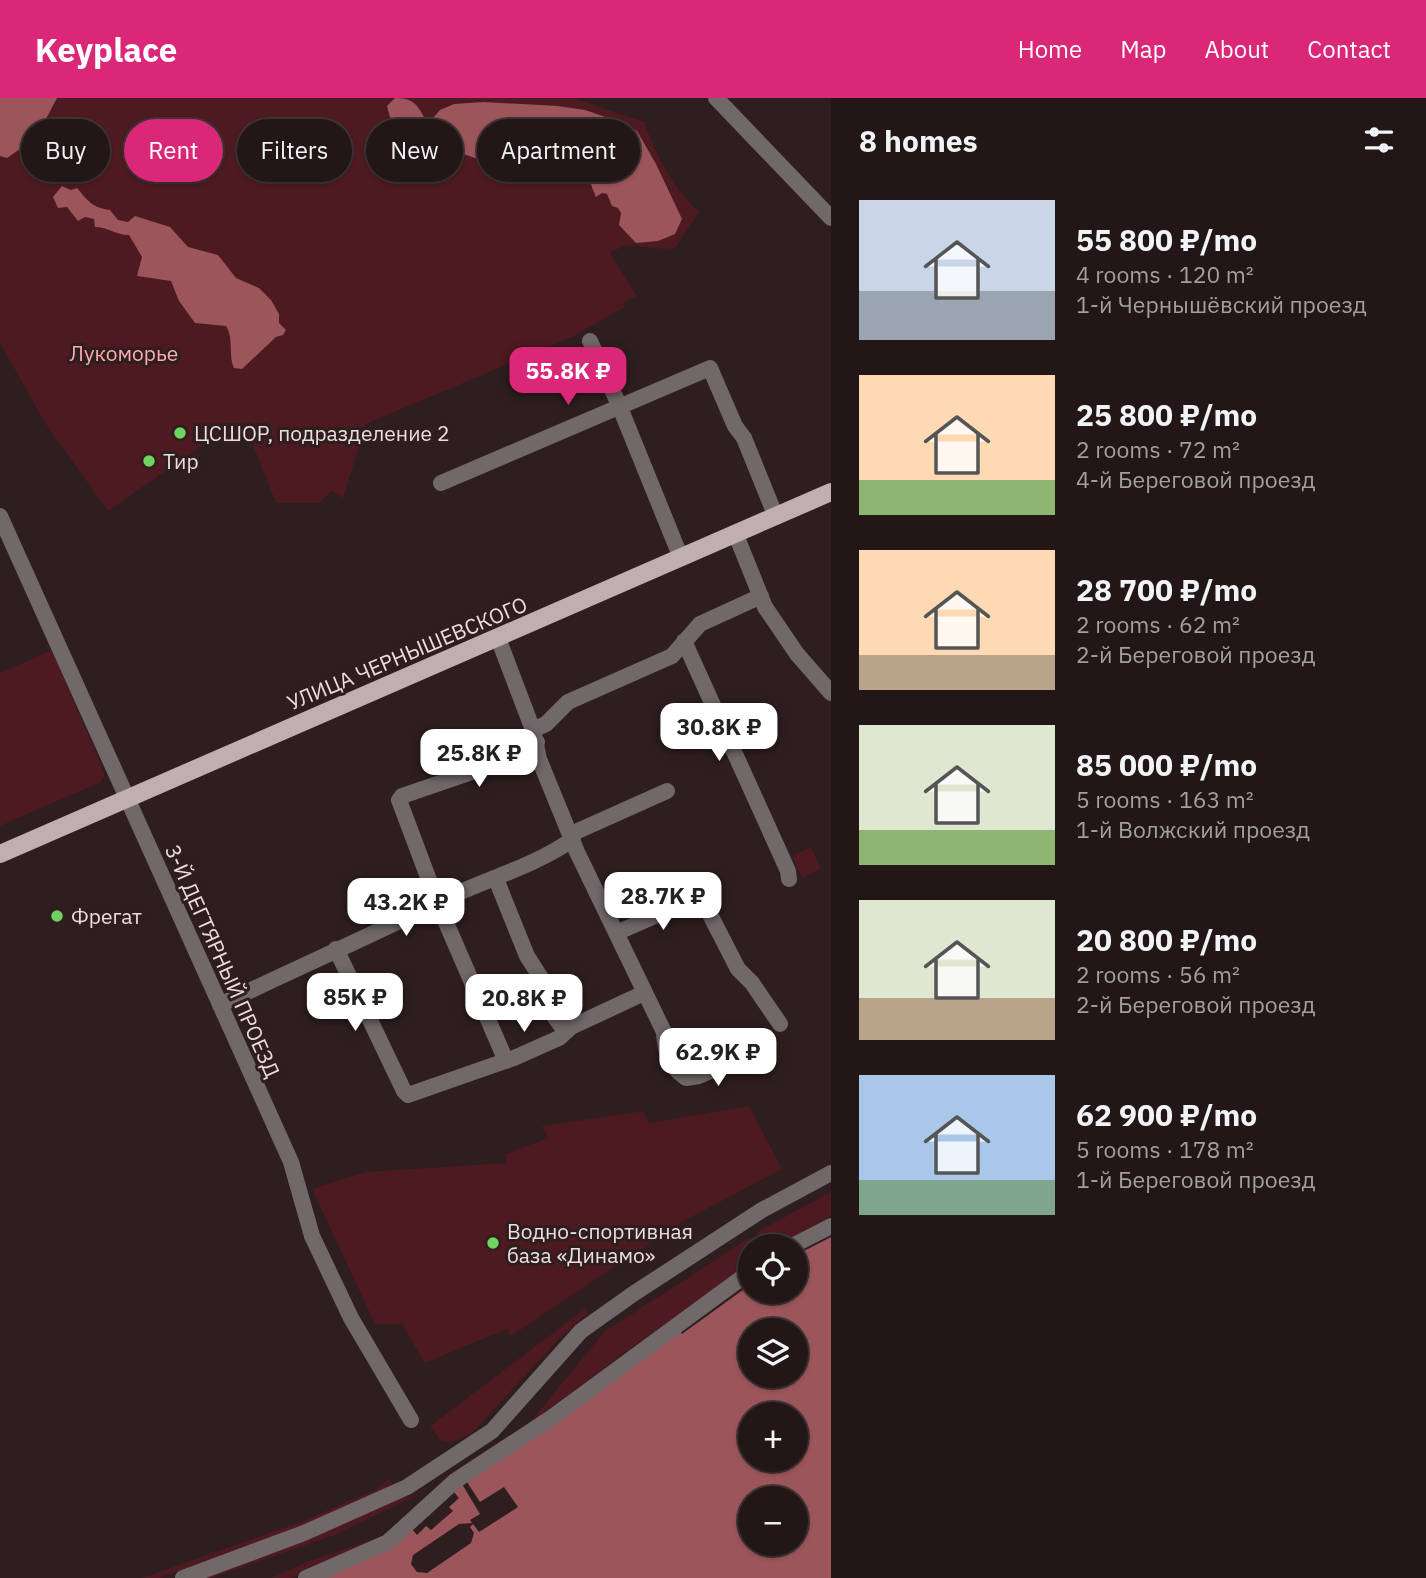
<!DOCTYPE html>
<html lang="en">
<head>
<meta charset="utf-8">
<style>
  :root { --surface:#221617; --page:#2e2324; --text:#f1f3f6; --muted:#a29fa1; --line:#3f3536; --accent:#db2777 }
  body { margin:0; font-family:"IBM Plex Sans",sans-serif; background:var(--page); color:var(--text); height:100vh; display:flex; flex-direction:column; font-size:26px; white-space:nowrap }
  * { box-sizing:border-box; margin:0 }
  p { font-size:23px; color:var(--muted) }
  .icon { flex:none; width:38px; height:38px; fill:none; stroke:currentColor; stroke-width:2; stroke-linecap:round; stroke-linejoin:round }
  .map { position:relative; flex:1; overflow:hidden }
  .side { display:flex; flex-direction:column; background:var(--surface); width:595px }
  .side>* { flex:none }
  .guide { position:absolute; left:21px; top:21px; width:665px; height:63px; display:flex; gap:14px }
  .tools { position:absolute; left:738px; top:1136px; display:grid; gap:14px }
  .tools a { display:grid; place-items:center; width:70px; height:70px; border-radius:50%; background:var(--surface); box-shadow:0 2px 5px #0004,0 0 0 2px var(--line); font-size:35px }
  .price { position:absolute; translate:-50% -60px; padding:0 16px; border-radius:14px; background:#fff; color:#222; font-size:23px; line-height:46px; filter:drop-shadow(0 2px 4px #0008) }
  .price::after { content:''; position:absolute; left:50%; top:42px; width:21px; height:16px; margin-left:-10px; background:inherit; clip-path:polygon(0 0,100% 0,50% 100%) }
  .price.current { background:var(--accent); color:#fff }
  ul { padding:0; list-style:none }
  li { display:flex; align-items:center; gap:21px; height:175px; padding:0 28px }
  li span { display:grid; place-items:center; flex:none; width:196px; height:140px; border-radius:0px; color:#555 }
  li>.icon { margin-inline-start:auto }
  span .icon { width:84px; height:84px; fill:#fffc; stroke-width:1 }
  li b { font-size:30px }
  h2 { display:flex; justify-content:space-between; align-items:center; height:84px; padding:0 28px; font-size:30px }
  .chip { padding:0 24px; border-radius:32px; background:var(--surface); box-shadow:0 2px 5px #0004,0 0 0 2px var(--line); font-size:24px; line-height:63px }
  .chip.current { background:var(--accent); color:#fff }
  header { display:flex; align-items:center; gap:42px; box-sizing:border-box; height:98px; padding:0 35px; background:var(--accent); color:#fff }
  header strong { font-size:33px }
  nav { display:flex; gap:38px; margin-inline-start:auto; font-size:24px }
  main { display:flex; flex:1; min-height:0 }
  .map>svg:first-child { display:block }
  .green { fill:#4c1a20 }
  .water { fill:#9c555a; fill-rule:evenodd }
  .pier { fill:#2e1e1f }
  .lines { fill:none; stroke-linecap:round; stroke-linejoin:round }
  .minor { stroke:#716869; stroke-width:16 }
  .major { stroke:#c1aeaf; stroke-width:18 }
  .poi-dot { fill:#70d35f; stroke:#2e1e1f; stroke-width:2.5 }
  .labels { text-anchor:middle; dominant-baseline:central; stroke-width:6; stroke-linejoin:round; paint-order:stroke }
  .park-label { font-size:21px; fill:#feaaae; stroke:#2e1e1f }
  .poi-label { font-size:21px; fill:#eadede; stroke:#2e1e1f; text-anchor:start }
  .street-label { font-size:21px; fill:#eadede; stroke:#2e1e1f }
</style>
</head>
<body>
<header>
<strong>Keyplace</strong>
<nav><a>Home</a><a>Map</a><a>About</a><a>Contact</a></nav>
</header>
<main>
<div class="map">
<svg width="831" height="1480" viewBox="0 0 831 1480">
  <rect width="100%" height="100%" fill="#2e1e1f"/>
  <path class="green" d="M0,0h573l71,24c13,34 28,65 55,90l-24,36c-27,4 -40,-11 -65,5l27,43 -14,6 2,5 -53,30 -206,87 -23,74 -12,-7 -12,12h-43l-25,-63 -21,-14 -122,85 -63,-88 -45,-80z
    M52,552l52,122v5l-3,5 -101,44v-153z
    M811,749l10,22 -19,9 -10,-22z
    M749,1008l33,63 -102,54 -169,113 -4,-7 -82,34 -23,-39h-27l-63,-135 54,-17 141,-9 -2,-9 43,-16 -6,-12 102,-15 4,12z
    M831,1094v24l-54,30h-11l-9,-14z
    M749,1140l6,8h-4v18l-130,91 -93,70 76,-93z
    M586,1210l2,5 -26,23 -91,98 -21,8 -10,-2 -10,-14z
    M389,1381l4,5 -14,10 -76,33 -144,51h-17l159,-56 76,-33z
    M418,1397l-86,41 -121,42h-18l201,-78z
    M374,1441l-83,39h-20l36,-16z"/>
  <path class="water" d="M0,0h57l-21,40 -29,20 -7,-2z
    M395,0c16,0 22,5 29,19l8,2 8,-9 14,-6 29,-2 75,4 27,4 32,11 20,10 19,33 26,55 -7,15 -17,7 -22,2 -17,-18 2,-12 -3,-5 -6,-2 -5,-12 -5,-1 -6,4c-5,-11 -9,-31 -22,-33l-4,-6 -30,3 -62,-2 -24,-8 -18,-15 -25,-1 -21,-18 -3,-11z
    M62,88l9,4 6,-2c11,13 16,20 33,22l8,10 10,2 7,-6 35,11 18,20 30,8 18,23 23,10 12,12 8,14v9l7,7 -3,5 -7,2 -34,32 -8,-1c-6,-14 0,-30 -8,-42l-31,-3 -16,-22 -8,-20 -34,-5 5,-19 -13,-22c-13,0 -22,-8 -34,-8l-1,-8 -9,-2 -7,4 -11,-14 -9,1 -5,-11z
    M831,1139v341h-510l91,-49 5,6 9,-9 5,4 22,-19 -4,-4 10,-9 -6,-7 226,-162 3,5 69,-50v8h45v-37zM751,1232h45v46h-45zM751,1316h45v46h-45zM751,1400h45v46h-45z"/>
  <path class="pier" d="M467,1384l13,20 24,-15 14,20 -39,25 -6,-8 -3,3 4,6 -3,10 -44,30 -10,-1 -6,-8 2,-9 46,-31 13,-1 -2,-3 10,-6 -18,-30z"/>
  <g class="lines">
    <path class="minor" d="M716,0l115,120
      M590,243l29,64 62,153
      M441,385l269,-115 25,58 9,12 32,79
      M0,418l291,646 21,74 39,82 60,102
      M736,437l29,72 32,47 34,39
      M498,540l35,92 6,29 38,93 87,180c1,20 5,34 22,46l13,-2 39,-17
      M684,543l104,230 1,8
      M533,632l13,-6 22,-22 104,-46 28,-32 61,-28
      M571,736l96,-43
      M496,781l31,77 14,22 12,37 12,16
      M616,835l73,-32h14l35,68 14,14 28,41
      M336,851l68,142 4,4 106,-37 45,-20 12,-11 73,-34
      M220,907c75,-36 152,-70 227,-107 42,-20 88,-32 126,-59
      M506,963l-68,-157 -39,-104 3,-4 70,-24 65,-30
      M792,1148l39,-20
      M183,1480l121,-45 103,-46 85,-56 89,-100 52,-37 129,-84 69,-37
      M306,1480l82,-36 67,-61 96,-63 200,-147"/>
    <path class="major" d="M0,756l831,-362"/>
  </g>
  <g class="poi-dot">
    <circle cx="180" cy="335" r="7"/>
    <circle cx="149" cy="363" r="7"/>
    <circle cx="57" cy="818" r="7"/>
    <circle cx="493" cy="1145" r="7"/>
  </g>
  <g class="labels">
    <g class="park-label">
      <text x="124" y="255">Лукоморье</text>
    </g>
    <g class="poi-label">
      <text x="194" y="335">ЦСШОР, подразделение 2</text>
      <text x="163" y="363">Тир</text>
      <text x="71" y="818">Фрегат</text>
      <text x="507" y="1133">Водно-спортивная<tspan x="507" dy="24">база «Динамо»</tspan></text>
    </g>
    <g class="street-label">
      <text transform="translate(407 555) rotate(-23)">УЛИЦА ЧЕРНЫШЕВСКОГО</text>
      <text transform="translate(223 863) rotate(66)">3-Й ДЕГТЯРНЫЙ ПРОЕЗД</text>
    </g>
  </g>
</svg>
<div class="tools">
<a><svg class="icon" aria-label="locate" viewBox="0 0 24 24"><circle cx="12" cy="12" r="6"/><path d="M12 2v4M12 18v4M2 12h4M18 12h4"/></svg></a>
<a><svg class="icon" aria-label="layers" viewBox="0 0 24 24"><path d="M12 4l9 5-9 5-9-5zM3 14l9 5 9-5"/></svg></a>
<a>+</a>
<a>−</a>
</div>
<b class="price current" style="left:568px;top:309px">55.8K ₽</b>
<b class="price" style="left:719px;top:665px">30.8K ₽</b>
<b class="price" style="left:479px;top:691px">25.8K ₽</b>
<b class="price" style="left:663px;top:834px">28.7K ₽</b>
<b class="price" style="left:406px;top:840px">43.2K ₽</b>
<b class="price" style="left:355px;top:935px">85K ₽</b>
<b class="price" style="left:524px;top:936px">20.8K ₽</b>
<b class="price" style="left:718px;top:990px">62.9K ₽</b>
<div class="guide">
<a class="chip">Buy</a>
<a class="chip current">Rent</a>
<a class="chip">Filters</a>
<a class="chip">New</a>
<a class="chip">Apartment</a>
</div>
</div>
<section class="side">
<h2>8 homes<svg class="icon" aria-label="filters" viewBox="0 0 24 24"><path d="M4 7h16M4 17h16"/><circle cx="9" cy="7" r="2"/><circle cx="15" cy="17" r="2"/></svg></h2>
<ul>
<li><span style="background:linear-gradient(#c9d6e8 65%,#9aa5b1 0)"><svg class="icon" aria-label="home" viewBox="0 0 24 24"><path d="M3 11l9-7 9 7M6 9v11h12V9"/></svg></span><div><b>55 800 ₽/mo</b><p>4 rooms · 120 m²</p><p>1-й Чернышёвский проезд</p></div></li>
<li><span style="background:linear-gradient(#ffd9b3 75%,#8fb573 0)"><svg class="icon" aria-label="home" viewBox="0 0 24 24"><path d="M3 11l9-7 9 7M6 9v11h12V9"/></svg></span><div><b>25 800 ₽/mo</b><p>2 rooms · 72 m²</p><p>4-й Береговой проезд</p></div></li>
<li><span style="background:linear-gradient(#ffd9b3 75%,#b9a48a 0)"><svg class="icon" aria-label="home" viewBox="0 0 24 24"><path d="M3 11l9-7 9 7M6 9v11h12V9"/></svg></span><div><b>28 700 ₽/mo</b><p>2 rooms · 62 m²</p><p>2-й Береговой проезд</p></div></li>
<li><span style="background:linear-gradient(#dfe7d0 75%,#8fb573 0)"><svg class="icon" aria-label="home" viewBox="0 0 24 24"><path d="M3 11l9-7 9 7M6 9v11h12V9"/></svg></span><div><b>85 000 ₽/mo</b><p>5 rooms · 163 m²</p><p>1-й Волжский проезд</p></div></li>
<li><span style="background:linear-gradient(#dfe7d0 70%,#b9a48a 0)"><svg class="icon" aria-label="home" viewBox="0 0 24 24"><path d="M3 11l9-7 9 7M6 9v11h12V9"/></svg></span><div><b>20 800 ₽/mo</b><p>2 rooms · 56 m²</p><p>2-й Береговой проезд</p></div></li>
<li><span style="background:linear-gradient(#a9c7e8 75%,#7fa58c 0)"><svg class="icon" aria-label="home" viewBox="0 0 24 24"><path d="M3 11l9-7 9 7M6 9v11h12V9"/></svg></span><div><b>62 900 ₽/mo</b><p>5 rooms · 178 m²</p><p>1-й Береговой проезд</p></div></li>
</ul>
</section>
</main>
</body>
</html>
